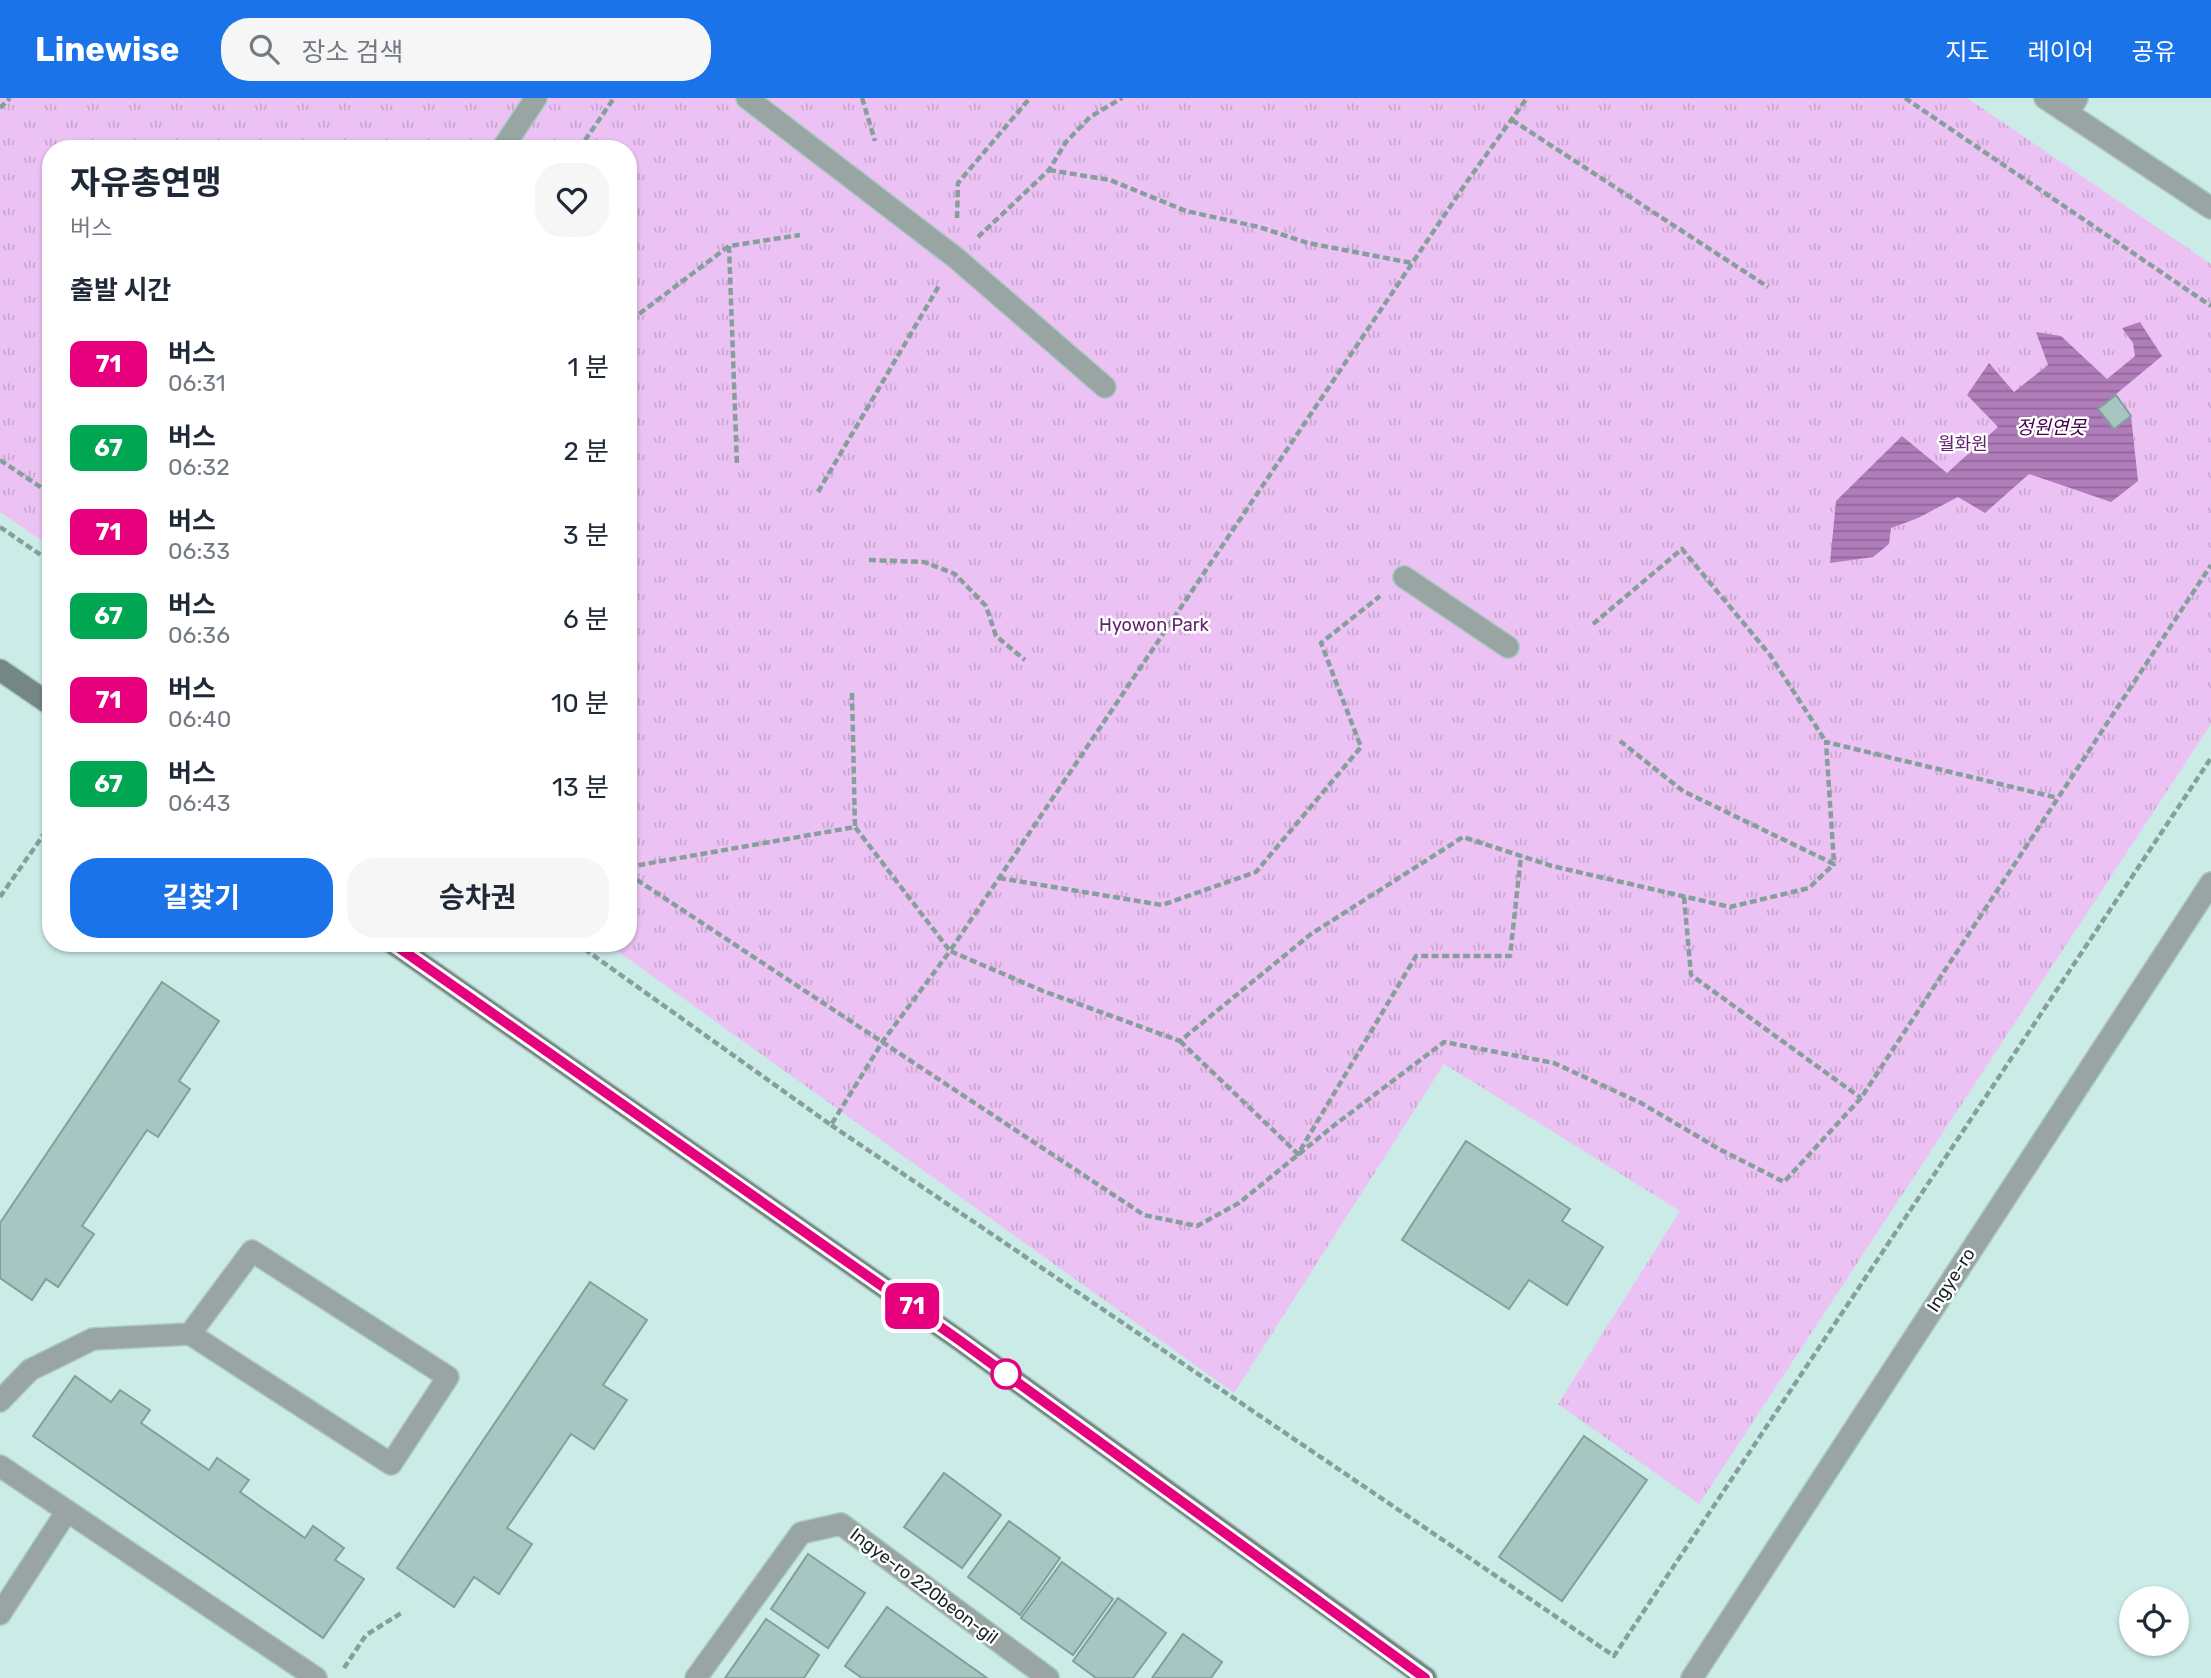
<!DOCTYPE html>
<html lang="ko">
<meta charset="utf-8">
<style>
:root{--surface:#fff;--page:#f6f6f7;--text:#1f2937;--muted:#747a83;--accent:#1a73e8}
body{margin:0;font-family:Rubik,"Noto Sans KR",sans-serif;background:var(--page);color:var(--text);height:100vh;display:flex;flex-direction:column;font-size:26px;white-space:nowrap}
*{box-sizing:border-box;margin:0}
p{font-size:23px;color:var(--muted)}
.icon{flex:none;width:38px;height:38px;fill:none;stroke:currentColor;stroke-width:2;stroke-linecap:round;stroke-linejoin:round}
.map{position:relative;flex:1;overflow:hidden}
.panel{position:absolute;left:42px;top:42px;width:595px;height:812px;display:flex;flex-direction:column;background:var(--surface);border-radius:28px;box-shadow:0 2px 5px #0004}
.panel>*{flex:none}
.badge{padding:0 14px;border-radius:10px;font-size:24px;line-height:46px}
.tools{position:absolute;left:2119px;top:1488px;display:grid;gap:14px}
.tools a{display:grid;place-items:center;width:70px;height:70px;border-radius:50%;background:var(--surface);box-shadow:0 2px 5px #0004;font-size:35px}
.map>.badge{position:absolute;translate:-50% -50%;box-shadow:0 0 0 4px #fff}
h2{padding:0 28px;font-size:26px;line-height:63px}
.round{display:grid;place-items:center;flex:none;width:74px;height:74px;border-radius:28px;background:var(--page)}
.overview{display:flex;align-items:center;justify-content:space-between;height:119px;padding:0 28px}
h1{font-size:33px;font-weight:700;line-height:52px}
.primary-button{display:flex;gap:14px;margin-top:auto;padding:14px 28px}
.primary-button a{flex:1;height:80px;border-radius:28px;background:var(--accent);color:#fff;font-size:28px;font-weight:700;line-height:80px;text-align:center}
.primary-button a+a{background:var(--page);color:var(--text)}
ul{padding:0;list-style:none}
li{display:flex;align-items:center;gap:21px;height:84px;padding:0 28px}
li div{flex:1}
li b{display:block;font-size:26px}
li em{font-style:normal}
li .badge{min-width:77px;font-weight:700;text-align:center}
header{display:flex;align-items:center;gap:42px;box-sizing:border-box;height:98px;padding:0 35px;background:var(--accent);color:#fff}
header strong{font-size:33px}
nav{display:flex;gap:38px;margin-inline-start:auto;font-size:24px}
.search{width:490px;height:63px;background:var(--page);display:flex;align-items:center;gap:18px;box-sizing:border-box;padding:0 24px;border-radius:28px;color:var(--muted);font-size:26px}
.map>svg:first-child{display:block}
.park{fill:url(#park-tufts)}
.water{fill:url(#water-rules)}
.building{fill:#a7c6c1;stroke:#82a09b;stroke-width:2}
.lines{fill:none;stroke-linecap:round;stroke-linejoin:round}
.service-casing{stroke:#abc8c3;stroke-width:24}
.pedestrian-casing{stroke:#abc8c3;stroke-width:24}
.minor-casing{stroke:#abc8c3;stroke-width:24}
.tertiary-casing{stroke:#abc8c3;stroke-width:24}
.secondary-casing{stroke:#abc8c3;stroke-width:24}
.path{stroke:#869f9b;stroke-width:4.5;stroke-dasharray:7 3.5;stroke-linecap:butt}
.service{stroke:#98a5a3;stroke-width:21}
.pedestrian{stroke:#98a5a3;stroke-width:21}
.minor{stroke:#98a5a3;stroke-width:21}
.tertiary{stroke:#98a5a3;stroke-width:21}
.secondary{stroke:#748784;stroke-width:21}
.line-casing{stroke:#fff;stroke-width:16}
.line{stroke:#e6007e;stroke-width:10}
.stop-dot{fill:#fff;stroke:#e6007e;stroke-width:3.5}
.labels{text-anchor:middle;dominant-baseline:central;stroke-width:5;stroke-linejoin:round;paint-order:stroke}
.park-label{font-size:18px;fill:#63246f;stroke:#fff}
.street-label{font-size:18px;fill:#1a2624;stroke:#fff}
.water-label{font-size:19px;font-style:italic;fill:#440050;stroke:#fff}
</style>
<header>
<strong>Linewise</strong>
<div class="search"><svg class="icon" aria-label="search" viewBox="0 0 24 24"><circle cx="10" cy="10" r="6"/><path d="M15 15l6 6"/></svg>장소 검색</div>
<nav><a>지도</a><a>레이어</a><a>공유</a></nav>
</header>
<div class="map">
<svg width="2211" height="1580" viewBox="0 0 2211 1580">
<defs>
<pattern id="park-tufts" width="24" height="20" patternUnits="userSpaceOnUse" patternTransform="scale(1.75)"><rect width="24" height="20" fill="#ecc2f4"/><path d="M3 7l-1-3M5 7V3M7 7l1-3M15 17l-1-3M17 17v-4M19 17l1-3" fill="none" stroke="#caa7d1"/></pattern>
<pattern id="water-rules" width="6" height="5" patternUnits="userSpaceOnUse" patternTransform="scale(1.75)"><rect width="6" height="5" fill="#b07dba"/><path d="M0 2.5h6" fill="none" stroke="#8e6697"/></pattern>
</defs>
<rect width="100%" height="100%" fill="#cbebe6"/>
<!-- park -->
<path class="park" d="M0,0H1967L2211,166V626L1699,1406L1558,1306L1680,1113L1444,966L1234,1295L606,845H628V51H51V449L0,414Z"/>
<!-- water -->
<path class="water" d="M2140,224L2162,258L2098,311L2114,331L2131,318L2138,383L2111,404L2029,376L1985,415L1958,399L1918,420L1891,430L1889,446L1873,459L1830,465L1836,403L1902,338L1947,375L1998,329L1967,297L1989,265L2014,294L2048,267L2036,234L2061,238L2107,281L2135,258L2133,245L2122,230Z"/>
<!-- building -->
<g class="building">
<path d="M2116,297L2131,318L2114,331L2098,311Z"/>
<path d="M162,884L219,923L179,983L190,991L158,1039L147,1032L82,1128L94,1136L58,1189L46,1181L32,1202L0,1180V1125Z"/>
<path d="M1466,1043L1570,1111L1562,1123L1603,1149L1567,1207L1529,1182L1509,1211L1402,1142Z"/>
<path d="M590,1184L647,1222L603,1287L627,1302L594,1351L571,1336L507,1430L532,1446L499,1496L474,1479L454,1509L397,1470Z"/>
<path d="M75,1278L111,1304L120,1292L150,1312L141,1325L209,1372L217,1360L230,1369L249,1382L240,1394L305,1440L313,1428L344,1450L335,1462L364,1481L323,1540L33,1338Z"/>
<path d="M1584,1338L1647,1382L1562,1503L1499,1459Z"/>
<path d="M944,1375L1001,1417L962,1470L904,1429Z"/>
<path d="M1009,1423L1060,1460L1020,1517L968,1479Z"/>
<path d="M808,1456L865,1495L828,1550L771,1511Z"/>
<path d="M1062,1464L1113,1501L1073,1557L1021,1520Z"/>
<path d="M1118,1500L1166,1535L1133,1580H1096L1073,1563Z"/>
<path d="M887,1509L987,1580H862L845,1568Z"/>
<path d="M766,1521L819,1557L804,1580H725Z"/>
<path d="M1183,1536L1222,1564L1211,1580H1152Z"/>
</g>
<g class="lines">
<!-- service casing -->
<g class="service-casing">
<g id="service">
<path d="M0,1303L30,1272L93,1241L190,1236L391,1366L448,1279L252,1153L190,1236"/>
<path d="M0,1368L316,1580"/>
<path d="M0,1516L67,1413"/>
</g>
</g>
<!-- pedestrian casing -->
<g class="pedestrian-casing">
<g id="pedestrian">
<path d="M747,0L956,160L1105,289"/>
<path d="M502,51L536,0"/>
<path d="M1404,479L1508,549"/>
</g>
</g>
<!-- minor casing -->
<g class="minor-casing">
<g id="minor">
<path d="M2068,15L2077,0"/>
<path d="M696,1580L801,1435L841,1426L1048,1580"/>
</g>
</g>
<!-- tertiary casing -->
<g class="tertiary-casing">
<g id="tertiary">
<path d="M2045,0L2211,110"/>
<path d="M1692,1580L2211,785"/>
</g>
</g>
<!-- secondary casing -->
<g class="secondary-casing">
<g id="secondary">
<path d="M0,572L51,607"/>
<path d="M392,845L959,1242L1426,1580"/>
</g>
</g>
<!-- path -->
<g class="path">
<path d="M862,0L875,43"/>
<path d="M1905,0L2211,208"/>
<path d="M0,10L10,0"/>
<path d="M1512,22L1768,189"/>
<path d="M579,51L614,0"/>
<path d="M1049,72L1110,82L1186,113L1259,129L1308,145L1412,165"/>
<path d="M957,120L958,85L1030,0"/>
<path d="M978,139L1049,72L1066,44L1090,19L1122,0"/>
<path d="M729,148L737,368"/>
<path d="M628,218C638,232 636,246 628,260"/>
<path d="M631,222L729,148L800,137"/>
<path d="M0,362L51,396"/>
<path d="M818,394L940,186"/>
<path d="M628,414V416"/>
<path d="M0,429L51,464"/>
<path d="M869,462L924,464L955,476L986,508L996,538L1025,562"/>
<path d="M1593,526L1682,451L1770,557L1826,644"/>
<path d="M852,595L855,729"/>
<path d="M1620,643L1683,693L1834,766L1826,644L2058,700"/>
<path d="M628,769L855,729L950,853L1466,85L1527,0"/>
<path d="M628,776L1144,1117L1197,1128L1239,1105L1332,1029L1444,944L1554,965L1641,1005L1719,1051L1784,1084L1861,1000L2211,467"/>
<path d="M999,780L1162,807L1256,774L1361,649L1321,545L1380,498"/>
<path d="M0,799L51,726"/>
<path d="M1684,799L1691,877L1861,1000"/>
<path d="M576,845L831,1027L883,943L950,853L1043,893L1180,943L1311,836L1463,739L1552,768L1730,809L1809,790L1834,766"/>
<path d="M1180,943L1298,1056L1416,858H1510L1521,758"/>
<path d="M831,1027L1614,1558L2211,660"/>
<path d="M344,1570L366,1537L403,1514"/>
</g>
<!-- service -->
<use href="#service" class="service"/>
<!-- pedestrian -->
<use href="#pedestrian" class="pedestrian"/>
<!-- minor -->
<use href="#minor" class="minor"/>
<!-- tertiary -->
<use href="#tertiary" class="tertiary"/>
<!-- secondary -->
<use href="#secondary" class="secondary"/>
</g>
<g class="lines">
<!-- line casing -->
<g class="line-casing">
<path id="line" d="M392,845L959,1242L1425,1580"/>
</g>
<!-- line -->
<use href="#line" class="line"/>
</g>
<!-- markers -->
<circle class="stop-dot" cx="1006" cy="1276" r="14"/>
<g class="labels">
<!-- park labels -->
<g class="park-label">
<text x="1963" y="346">월화원</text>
<text x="1154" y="527">Hyowon Park</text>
</g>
<!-- street labels -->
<g class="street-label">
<text transform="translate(1951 1182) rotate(-57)">Ingye-ro</text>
<text transform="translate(924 1488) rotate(37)">Ingye-ro 220beon-gil</text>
</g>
<!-- water labels -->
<g class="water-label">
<text x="2051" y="329">정원연못</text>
</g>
</g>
</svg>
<div class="tools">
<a><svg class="icon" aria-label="locate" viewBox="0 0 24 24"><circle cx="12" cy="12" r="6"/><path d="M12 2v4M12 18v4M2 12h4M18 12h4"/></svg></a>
</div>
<b class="badge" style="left:912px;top:1208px;background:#e6007e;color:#fff">71</b>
<section class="panel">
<div class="overview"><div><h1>자유총연맹</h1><p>버스</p></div><a class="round"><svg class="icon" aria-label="heart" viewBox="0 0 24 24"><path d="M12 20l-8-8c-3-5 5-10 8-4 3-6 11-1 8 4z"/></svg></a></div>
<h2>출발 시간</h2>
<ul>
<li><span class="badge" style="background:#e6007e;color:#fff">71</span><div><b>버스</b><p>06:31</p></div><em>1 분</em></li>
<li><span class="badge" style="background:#00a651;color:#fff">67</span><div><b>버스</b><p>06:32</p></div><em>2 분</em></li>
<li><span class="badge" style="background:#e6007e;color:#fff">71</span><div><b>버스</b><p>06:33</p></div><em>3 분</em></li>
<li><span class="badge" style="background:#00a651;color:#fff">67</span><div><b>버스</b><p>06:36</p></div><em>6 분</em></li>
<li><span class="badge" style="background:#e6007e;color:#fff">71</span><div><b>버스</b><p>06:40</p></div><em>10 분</em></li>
<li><span class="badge" style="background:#00a651;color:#fff">67</span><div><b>버스</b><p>06:43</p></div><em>13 분</em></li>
</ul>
<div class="primary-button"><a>길찾기</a><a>승차권</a></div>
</section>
</div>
